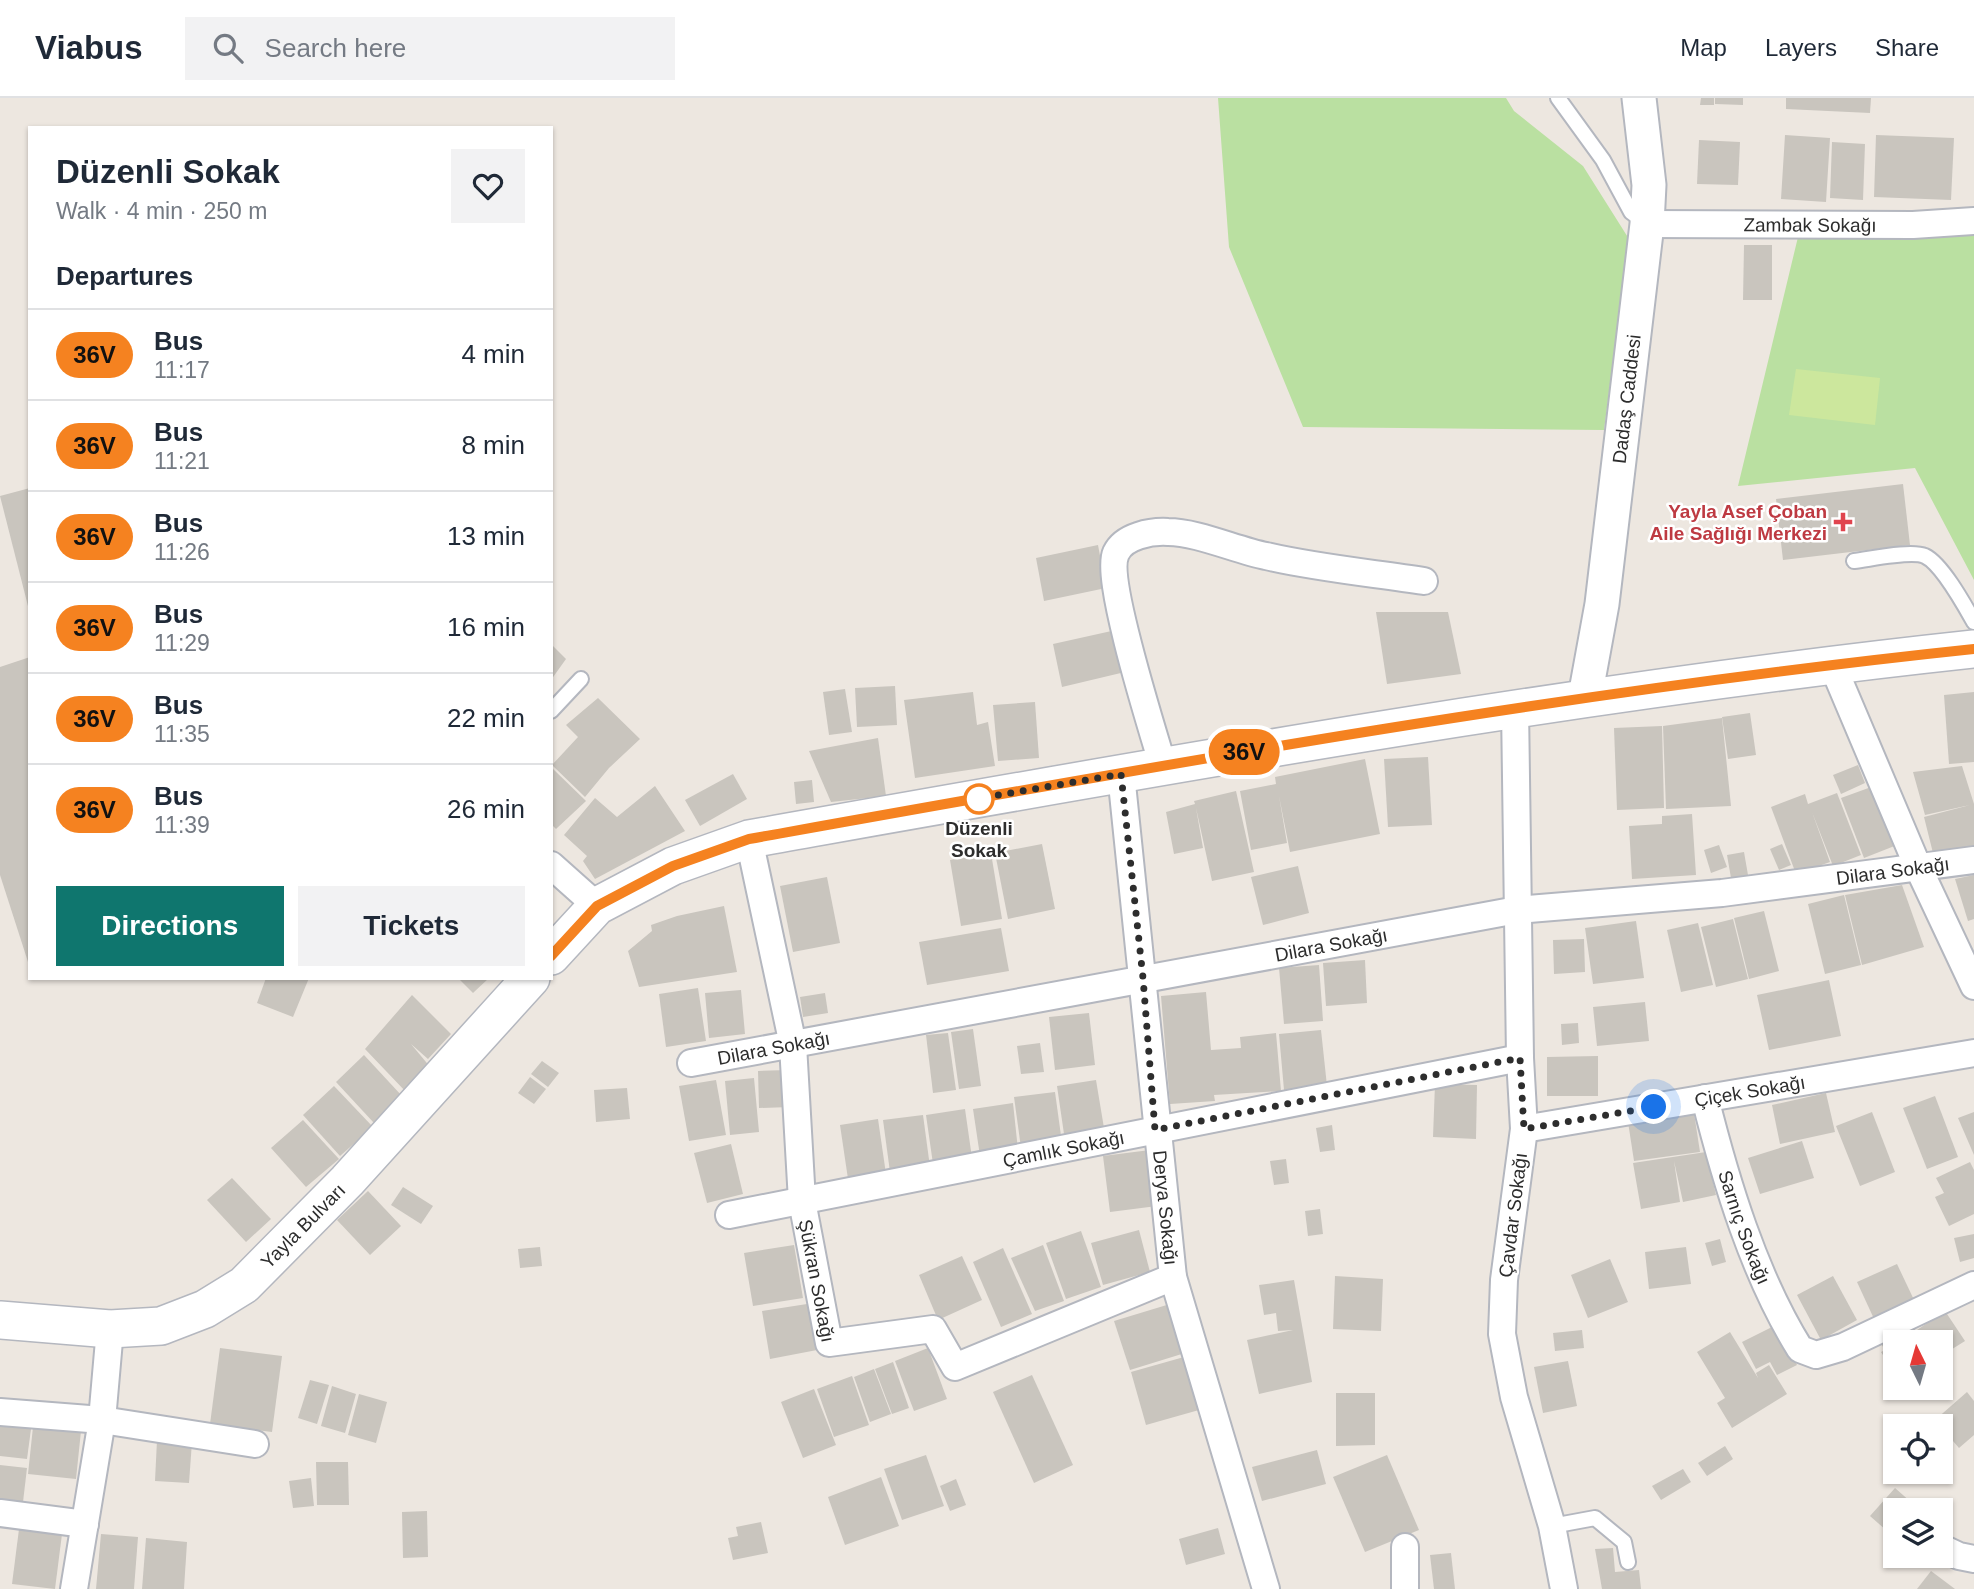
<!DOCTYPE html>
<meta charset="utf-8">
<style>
:root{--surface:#fff;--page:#f2f2f3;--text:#1f2937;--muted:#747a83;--line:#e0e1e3;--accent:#0f766e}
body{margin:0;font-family:Arial,sans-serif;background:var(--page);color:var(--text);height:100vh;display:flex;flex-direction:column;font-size:26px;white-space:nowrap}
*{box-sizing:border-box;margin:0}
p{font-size:23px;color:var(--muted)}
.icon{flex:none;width:38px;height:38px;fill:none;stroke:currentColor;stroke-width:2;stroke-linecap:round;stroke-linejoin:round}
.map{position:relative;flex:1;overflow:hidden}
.panel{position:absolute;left:28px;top:28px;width:525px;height:854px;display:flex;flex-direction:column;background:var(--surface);border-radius:0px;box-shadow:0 2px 5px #0004}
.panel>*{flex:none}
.badge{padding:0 14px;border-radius:23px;font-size:24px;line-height:46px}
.needle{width:46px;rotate:355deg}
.buttons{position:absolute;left:1883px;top:1232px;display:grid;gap:14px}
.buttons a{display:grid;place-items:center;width:70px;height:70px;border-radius:0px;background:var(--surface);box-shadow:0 2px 5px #0004;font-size:35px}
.you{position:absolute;width:35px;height:35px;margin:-18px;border:5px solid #fff;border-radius:50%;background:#1a73e8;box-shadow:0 0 0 10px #1a73e833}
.map>.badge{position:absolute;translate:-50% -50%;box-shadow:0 0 0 4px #fff}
h2{padding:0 28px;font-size:26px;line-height:63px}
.round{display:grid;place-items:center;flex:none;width:74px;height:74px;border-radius:0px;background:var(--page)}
.headline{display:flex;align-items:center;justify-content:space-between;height:119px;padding:0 28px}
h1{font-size:33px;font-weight:600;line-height:52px}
.button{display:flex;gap:14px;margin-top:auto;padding:14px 28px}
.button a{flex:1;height:80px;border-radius:0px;background:var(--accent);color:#fff;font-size:28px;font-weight:600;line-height:80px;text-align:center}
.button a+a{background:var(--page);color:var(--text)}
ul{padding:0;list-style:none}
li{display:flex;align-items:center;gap:21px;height:91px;padding:0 28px;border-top:2px solid var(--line)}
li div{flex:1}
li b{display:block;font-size:26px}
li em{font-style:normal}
li .badge{min-width:77px;font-weight:700;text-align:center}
header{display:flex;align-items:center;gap:42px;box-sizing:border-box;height:98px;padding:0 35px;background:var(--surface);border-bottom:2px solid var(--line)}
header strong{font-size:33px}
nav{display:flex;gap:38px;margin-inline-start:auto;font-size:24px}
.search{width:490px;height:63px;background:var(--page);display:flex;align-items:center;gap:18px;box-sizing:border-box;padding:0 24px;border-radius:0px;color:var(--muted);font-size:26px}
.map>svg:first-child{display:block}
.green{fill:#bae0a1}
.pitch{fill:#cce79d}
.building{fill:#c9c5be}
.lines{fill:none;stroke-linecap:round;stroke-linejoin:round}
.service-casing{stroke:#b4b7bf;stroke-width:18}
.minor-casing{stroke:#b4b7bf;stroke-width:30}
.tertiary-casing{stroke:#b4b7bf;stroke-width:37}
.secondary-casing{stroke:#b4b7bf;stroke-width:40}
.service{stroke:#fff;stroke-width:14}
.minor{stroke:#fff;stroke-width:26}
.tertiary{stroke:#fff;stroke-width:33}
.secondary{stroke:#fff;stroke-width:37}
.line-casing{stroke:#fff;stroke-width:16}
.line{stroke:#f58220;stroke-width:10}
.walk{stroke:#2d2d2d;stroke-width:7;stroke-dasharray:0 12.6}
.health-dot{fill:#e0444e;stroke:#fff;stroke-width:2.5}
.stop-dot{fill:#fff;stroke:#f58220;stroke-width:3.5}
.labels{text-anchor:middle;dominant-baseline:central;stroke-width:5;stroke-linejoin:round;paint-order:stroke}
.street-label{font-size:19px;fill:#2d2d2d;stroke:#fff}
.health-label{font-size:19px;font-weight:bold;fill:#be3a42;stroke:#fff;text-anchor:end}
.stop-label{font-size:19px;font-weight:bold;fill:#2d2d2d;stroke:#fff}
</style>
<header>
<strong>Viabus</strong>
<div class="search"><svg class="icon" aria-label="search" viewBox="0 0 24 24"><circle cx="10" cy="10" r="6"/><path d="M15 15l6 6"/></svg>Search here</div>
<nav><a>Map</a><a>Layers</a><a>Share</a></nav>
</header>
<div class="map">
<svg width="1974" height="1491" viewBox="0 0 1974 1491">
<rect width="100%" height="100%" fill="#ede7e0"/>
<!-- green -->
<g class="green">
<path d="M1218,0H1506L1514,13L1583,68L1629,141L1604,332L1303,329L1229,149Z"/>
<path d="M1974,130V482L1915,370L1738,388L1798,139Z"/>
</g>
<!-- pitch -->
<path class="pitch" d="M1796,271L1880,280L1875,327L1789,317Z"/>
<!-- building -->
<g class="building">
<path d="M1701,0H1714V7H1700Z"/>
<path d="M1715,0H1743V7L1715,6Z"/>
<path d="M1786,0H1871L1870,15L1786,11Z"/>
<path d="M1785,37L1830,40L1826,104L1781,101Z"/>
<path d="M1876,37L1954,40L1951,102L1874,99Z"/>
<path d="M1699,42L1740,44L1738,87L1697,86Z"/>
<path d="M1832,44L1865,46L1863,102L1830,100Z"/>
<path d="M1744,147H1772V202H1743Z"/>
<path d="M1903,386L1910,447L1783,462L1776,401Z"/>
<path d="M30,390V511L29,512L0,398Z"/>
<path d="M1098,447L1106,490L1044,503L1036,460Z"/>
<path d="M1376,514H1448L1461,576L1387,586Z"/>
<path d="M1116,532L1125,574L1062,589L1053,546Z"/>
<path d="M551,546L566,561L551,582Z"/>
<path d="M30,559V867H29L0,777V569Z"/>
<path d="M895,588L897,627L857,629L855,590Z"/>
<path d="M845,591L852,634L829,637L823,594Z"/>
<path d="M973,594L977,627L988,624L995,668L915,680L904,602Z"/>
<path d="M1974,594V664L1949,666L1944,597Z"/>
<path d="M598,600L640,641L609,670L585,699L552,667L578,639L566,627Z"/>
<path d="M1035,604L1039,660L998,663L993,607Z"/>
<path d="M1750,615L1756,657L1728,661L1722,619Z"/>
<path d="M1722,620L1731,708L1666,711L1663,628Z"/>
<path d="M1662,628L1664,710L1617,712L1614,630Z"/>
<path d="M878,640L886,698L831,704L809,653Z"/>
<path d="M1428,659L1432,727L1388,729L1384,661Z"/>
<path d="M1365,661L1380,736L1290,754L1279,698L1287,745L1251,752L1240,693L1276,686L1275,679Z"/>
<path d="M1858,667L1865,685L1841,696L1833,677Z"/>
<path d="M1962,668L1974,706V749L1934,759L1924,719L1970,707L1925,717L1913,674Z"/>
<path d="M551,669L586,703L556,731L551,726Z"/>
<path d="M733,676L747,701L700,728L685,702Z"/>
<path d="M812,682L814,704L796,706L794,684Z"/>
<path d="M655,688L685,733L595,781L583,763L587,758L564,737L595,700L617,719Z"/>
<path d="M1874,688L1897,747L1864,760L1841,700Z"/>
<path d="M1236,693L1254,774L1212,783L1196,710L1203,750L1174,756L1166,714L1195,706L1194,703Z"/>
<path d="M1837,695L1861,757L1833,768L1812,714L1830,764L1796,776L1771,709L1805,696L1808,706Z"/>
<path d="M1692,716L1696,777L1632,781L1629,728L1662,726V718Z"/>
<path d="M1042,746L1055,811L1008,821L995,755Z"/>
<path d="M1782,746L1791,767L1779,772L1770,751Z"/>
<path d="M1719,747L1727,769L1711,775L1704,752Z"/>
<path d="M1744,754L1748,777L1731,780L1727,757Z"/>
<path d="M991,755L1002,821L961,828L950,762Z"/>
<path d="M1298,768L1309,815L1263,827L1251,779Z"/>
<path d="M1974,777V821L1968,823L1955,781Z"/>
<path d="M827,779L840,845L793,854L780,788Z"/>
<path d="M1902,787L1924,849L1862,867L1845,797Z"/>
<path d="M1844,797L1861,867L1825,876L1808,806Z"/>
<path d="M724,808L737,874L639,889L628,853L652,833L651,827L677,818Z"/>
<path d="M1764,813L1779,873L1749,881L1734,820Z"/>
<path d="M1733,821L1748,881L1716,889L1701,829Z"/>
<path d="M1636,823L1644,880L1593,886L1585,830Z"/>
<path d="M1698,825L1713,887L1681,894L1667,832Z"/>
<path d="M1001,830L1009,873L927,887L919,844Z"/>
<path d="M1584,841L1585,874L1554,876L1553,842Z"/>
<path d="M1365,862L1367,905L1326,908L1323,865Z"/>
<path d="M1319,867L1323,923L1284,926L1279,870Z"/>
<path d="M266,880H309L293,919L257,905Z"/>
<path d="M458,880H489L473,895Z"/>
<path d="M1829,882L1841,938L1769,952L1757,897Z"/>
<path d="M698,890L706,943L666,949L659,896Z"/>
<path d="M741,892L745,936L709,940L705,895Z"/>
<path d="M1206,894L1211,952L1241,950L1240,939L1276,935L1281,993L1214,997L1215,1003L1170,1006L1161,898Z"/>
<path d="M825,895L828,915L803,919L800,899Z"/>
<path d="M412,897L451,936L428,961L411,946L431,970L407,995L365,951Z"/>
<path d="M1645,904L1649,943L1597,948L1593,909Z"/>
<path d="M1089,915L1095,967L1055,972L1049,919Z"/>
<path d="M1578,925L1579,945L1562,947L1561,926Z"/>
<path d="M973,931L981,988L959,991L951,934Z"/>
<path d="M1321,932L1327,988L1284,992L1279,936Z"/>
<path d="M948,935L956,992L933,995L926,937Z"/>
<path d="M1040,945L1044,974L1021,976L1017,948Z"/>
<path d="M364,957L402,998L374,1025L336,984Z"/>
<path d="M1598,958V998H1547V959Z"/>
<path d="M542,963L559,975L548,989L531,976Z"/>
<path d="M788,972L790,1009L759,1010L758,973Z"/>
<path d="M530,979L546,991L534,1006L518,995Z"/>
<path d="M754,980L759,1034L730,1037L725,983Z"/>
<path d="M716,982L726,1037L689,1043L679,988Z"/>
<path d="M1096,982L1104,1030L1064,1036L1057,988Z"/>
<path d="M1435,986L1477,987L1476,1041L1433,1039Z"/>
<path d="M334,988L373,1029L340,1058L303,1017Z"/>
<path d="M627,990L630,1021L596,1024L594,992Z"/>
<path d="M1055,994L1062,1045L1021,1050L1014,999Z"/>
<path d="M1826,995L1835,1034L1780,1046L1772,1007Z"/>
<path d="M1935,998L1958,1059L1927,1071L1903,1010Z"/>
<path d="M1013,1005L1018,1052L980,1058L973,1011Z"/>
<path d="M965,1011L972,1060L933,1066L926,1017Z"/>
<path d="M1872,1014L1895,1074L1860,1088L1836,1028Z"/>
<path d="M1974,1014V1057L1958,1020Z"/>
<path d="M1694,1015L1700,1054L1634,1063L1628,1024Z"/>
<path d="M923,1017L930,1069L890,1074L883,1022Z"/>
<path d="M878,1021L886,1076L848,1081L840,1027Z"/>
<path d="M303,1022L339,1061L306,1089L271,1050Z"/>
<path d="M1332,1027L1335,1052L1320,1054L1316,1030Z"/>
<path d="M1802,1043L1814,1080L1760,1096L1748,1060Z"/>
<path d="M731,1046L743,1096L707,1105L694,1055Z"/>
<path d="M1150,1052L1157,1108L1110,1114L1103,1058Z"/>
<path d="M1706,1054L1716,1097L1683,1104L1674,1063L1680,1104L1641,1111L1633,1065Z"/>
<path d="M1286,1061L1289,1085L1274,1087L1270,1063Z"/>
<path d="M1970,1064L1974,1072V1116L1949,1128L1935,1099L1944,1095L1936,1080Z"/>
<path d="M232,1080L271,1121L246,1144L207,1102Z"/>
<path d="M403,1089L433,1108L421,1126L391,1107Z"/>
<path d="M368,1093L401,1128L370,1157L337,1122Z"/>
<path d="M1320,1111L1323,1136L1308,1138L1305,1113Z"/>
<path d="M1139,1132L1150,1174L1103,1187L1091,1145Z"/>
<path d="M1081,1133L1101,1189L1066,1201L1046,1145Z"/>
<path d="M1974,1136V1160L1960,1164L1954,1140Z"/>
<path d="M1720,1141L1726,1164L1712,1168L1705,1145Z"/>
<path d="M794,1147L803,1200L753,1208L744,1155Z"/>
<path d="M1043,1147L1064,1203L1035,1213L1011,1160Z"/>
<path d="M540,1149L542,1168L520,1170L518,1151Z"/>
<path d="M1686,1149L1691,1186L1649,1191L1645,1154Z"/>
<path d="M1003,1150L1032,1216L1001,1229L973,1164Z"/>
<path d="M962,1158L982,1202L938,1222L919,1177Z"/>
<path d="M1610,1161L1628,1204L1588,1220L1571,1177Z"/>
<path d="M1897,1166L1915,1204L1875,1223L1857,1184Z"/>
<path d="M1335,1178L1383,1181L1381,1233L1333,1231Z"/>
<path d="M1833,1178L1857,1222L1821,1242L1797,1197Z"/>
<path d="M1294,1182L1312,1284L1259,1296L1247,1242L1293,1232L1278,1233L1276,1215L1264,1217L1259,1187Z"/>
<path d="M807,1206L817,1252L770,1261L762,1213Z"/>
<path d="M1170,1206L1185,1255L1130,1272L1114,1223Z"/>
<path d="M1945,1213L1965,1243L1941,1258V1244H1925L1917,1232Z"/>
<path d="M1911,1225L1923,1244H1895V1276L1881,1254L1885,1252L1880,1244Z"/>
<path d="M1776,1227L1797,1267L1777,1277L1770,1264L1756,1271L1742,1244Z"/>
<path d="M1582,1232L1584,1250L1555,1253L1553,1235Z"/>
<path d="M1730,1234L1758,1280L1756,1275L1769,1267L1787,1296L1732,1330L1717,1305L1725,1300L1697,1254Z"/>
<path d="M220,1250L282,1258L272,1334L210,1326Z"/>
<path d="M928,1250L947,1301L914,1313L895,1263Z"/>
<path d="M1191,1257L1206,1310L1146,1327L1131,1274Z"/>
<path d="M1568,1263L1577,1308L1543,1315L1534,1269Z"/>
<path d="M893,1264L909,1310L892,1316L875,1271Z"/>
<path d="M874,1271L891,1316L870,1324L854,1279Z"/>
<path d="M1032,1277L1073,1367L1034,1385L993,1294Z"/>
<path d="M852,1278L869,1327L834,1339L817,1291Z"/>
<path d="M310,1282L329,1287L317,1326L298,1320Z"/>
<path d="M332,1288L356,1296L345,1335L321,1328Z"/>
<path d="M814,1291L836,1347L803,1360L781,1304Z"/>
<path d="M1967,1294L1974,1303V1337L1959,1350L1935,1322Z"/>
<path d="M1336,1295H1375V1347L1336,1348Z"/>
<path d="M359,1296L387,1304L376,1345L348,1337Z"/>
<path d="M0,1327L31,1331L27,1361L0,1358Z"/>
<path d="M33,1329L81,1333L76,1381L28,1376Z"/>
<path d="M157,1342L192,1344L189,1385L155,1383Z"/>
<path d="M1725,1348L1733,1361L1707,1378L1698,1365Z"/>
<path d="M1317,1352L1326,1386L1262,1403L1252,1369Z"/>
<path d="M926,1357L944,1408L902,1422L884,1371Z"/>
<path d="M1387,1357L1419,1432L1365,1454L1333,1379Z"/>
<path d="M316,1364H348L349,1407H317Z"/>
<path d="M0,1367L27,1370L23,1404L0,1401Z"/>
<path d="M1683,1371L1691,1384L1661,1402L1652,1388Z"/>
<path d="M881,1379L899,1428L845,1447L828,1399Z"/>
<path d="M311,1380L314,1408L293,1410L289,1383Z"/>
<path d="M956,1381L966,1407L950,1413L940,1388Z"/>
<path d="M1895,1390L1920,1412H1895V1440L1870,1418Z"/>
<path d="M427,1413L428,1459L403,1460L402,1414Z"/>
<path d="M761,1424L768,1455L733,1462L728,1440L738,1438L736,1429Z"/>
<path d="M1218,1430L1225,1456L1186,1467L1179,1441Z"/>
<path d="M19,1431L62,1436L55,1491L12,1486Z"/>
<path d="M101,1436L138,1439L134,1491H96Z"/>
<path d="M146,1440L187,1444L184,1491H142Z"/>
<path d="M1613,1450L1615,1474L1639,1472L1641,1491H1602L1595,1451Z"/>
<path d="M1451,1455L1455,1491H1434L1430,1457Z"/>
<path d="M1931,1473L1955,1491H1917Z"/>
</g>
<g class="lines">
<!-- service casing -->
<g class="service-casing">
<g id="service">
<path d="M1558,0L1603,62L1631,114L1646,125"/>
<path d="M1854,463C1871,461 1911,452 1925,458C1942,466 1965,508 1974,524"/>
<path d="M551,613L581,581"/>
<path d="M1552,1428L1595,1420L1624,1444L1628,1464"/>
</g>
</g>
<!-- minor casing -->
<g class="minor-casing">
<g id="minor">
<path id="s1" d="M1647,126L1913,127L1974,123"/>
<path d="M1832,566L1918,769L1974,888"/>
<path d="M1515,609L1520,960L1524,1031L1504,1182L1502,1236L1514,1299L1552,1428L1564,1491"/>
<path d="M1163,668C1153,634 1104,480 1116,455C1124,438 1151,433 1168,434C1197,434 1236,452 1266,458C1317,470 1372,475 1424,483"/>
<path id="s2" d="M1121,676L1173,1179L1266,1491"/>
<path id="s3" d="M749,741L793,947L802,1103L829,1245L933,1231L955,1269L1173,1179"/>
<path d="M551,767L597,808"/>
<path id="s4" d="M691,965L1517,812L1722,795L1974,762"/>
<path id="s5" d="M1705,1000C1726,1084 1754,1177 1800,1251L1816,1257L1843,1249L1974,1187"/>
<path id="s6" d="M1524,1031L1974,955"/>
<path id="s7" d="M729,1117L1520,960"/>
<path d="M0,1314L102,1322L255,1346"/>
<path d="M0,1415L85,1426"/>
<path d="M1942,1450L1959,1458L1974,1461"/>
<path d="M74,1491L102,1322L110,1231"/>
<path d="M1405,1491V1449"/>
</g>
</g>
<!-- tertiary casing -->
<g class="tertiary-casing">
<g id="tertiary">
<path id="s8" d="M1585,599L1602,506L1647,126L1649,87L1639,0"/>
</g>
</g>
<!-- secondary casing -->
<g class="secondary-casing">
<g id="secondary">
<path d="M551,858L597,808L673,768L749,741C1156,669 1563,595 1974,551"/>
<path id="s9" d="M0,1222L110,1231L161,1228L205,1211L244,1187L347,1083L531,880"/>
</g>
</g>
<!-- service -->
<use href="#service" class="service"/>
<!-- minor -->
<use href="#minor" class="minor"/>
<!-- tertiary -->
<use href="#tertiary" class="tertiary"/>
<!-- secondary -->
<use href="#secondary" class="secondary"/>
</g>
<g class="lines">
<!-- line casing -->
<g class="line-casing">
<path id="line" d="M551,858L597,808L673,768L749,741C1156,668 1563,594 1974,551"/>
</g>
<!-- line -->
<use href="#line" class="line"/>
<!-- walk -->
<path class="walk" d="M979,701L970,702L1121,676L1143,880L1155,1032L1520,960L1524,1031L1654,1009"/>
</g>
<!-- markers -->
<path class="health-dot" d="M1839.5 413.5h7v7h7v7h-7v7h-7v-7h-7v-7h7z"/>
<circle class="stop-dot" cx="979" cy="701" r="14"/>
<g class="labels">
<!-- street labels -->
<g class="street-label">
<text stroke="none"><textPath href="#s1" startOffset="163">Zambak Sokağı</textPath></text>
<text stroke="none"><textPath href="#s8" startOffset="301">Dadaş Caddesi</textPath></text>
<text stroke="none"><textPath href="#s4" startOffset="1218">Dilara Sokağı</textPath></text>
<text stroke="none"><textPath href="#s4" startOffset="651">Dilara Sokağı</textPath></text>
<text stroke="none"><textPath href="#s4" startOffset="84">Dilara Sokağı</textPath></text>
<text stroke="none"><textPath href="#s6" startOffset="229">Çiçek Sokağı</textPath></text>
<text stroke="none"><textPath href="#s7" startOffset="341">Çamlık Sokağı</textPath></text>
<text stroke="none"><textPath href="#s2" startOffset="436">Derya Sokağı</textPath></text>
<text transform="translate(1513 1117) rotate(-83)">Çavdar Sokağı</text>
<text stroke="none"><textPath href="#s9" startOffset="338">Yayla Bulvarı</textPath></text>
<text stroke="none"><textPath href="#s5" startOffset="135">Sarnıç Sokağı</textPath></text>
<text stroke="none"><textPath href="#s3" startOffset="448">Şükran Sokağı</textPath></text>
</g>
<!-- health labels -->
<g class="health-label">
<text x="1827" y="413">Yayla Asef Çoban<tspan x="1827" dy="22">Aile Sağlığı Merkezi</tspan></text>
</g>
<!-- stop labels -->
<g class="stop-label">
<text x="979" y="730">Düzenli<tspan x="979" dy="22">Sokak</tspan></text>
</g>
</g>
</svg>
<div class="buttons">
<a><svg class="needle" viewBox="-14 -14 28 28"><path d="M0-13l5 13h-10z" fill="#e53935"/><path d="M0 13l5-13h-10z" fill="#747a83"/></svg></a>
<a><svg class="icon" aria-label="locate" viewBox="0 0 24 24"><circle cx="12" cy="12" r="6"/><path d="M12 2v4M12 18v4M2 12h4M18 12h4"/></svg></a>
<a><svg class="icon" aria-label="layers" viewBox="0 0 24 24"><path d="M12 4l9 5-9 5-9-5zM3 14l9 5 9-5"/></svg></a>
</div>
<div class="you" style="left:1654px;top:1009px"></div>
<b class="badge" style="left:1244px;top:654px;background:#f58220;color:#111">36V</b>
<section class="panel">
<div class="headline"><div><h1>Düzenli Sokak</h1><p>Walk · 4 min · 250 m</p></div><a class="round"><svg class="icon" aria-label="heart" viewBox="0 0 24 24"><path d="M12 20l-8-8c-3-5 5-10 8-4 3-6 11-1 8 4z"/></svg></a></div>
<h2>Departures</h2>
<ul>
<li><span class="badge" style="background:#f58220;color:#111">36V</span><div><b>Bus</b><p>11:17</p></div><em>4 min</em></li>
<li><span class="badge" style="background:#f58220;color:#111">36V</span><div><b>Bus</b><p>11:21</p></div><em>8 min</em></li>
<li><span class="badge" style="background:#f58220;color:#111">36V</span><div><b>Bus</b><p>11:26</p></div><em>13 min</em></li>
<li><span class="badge" style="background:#f58220;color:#111">36V</span><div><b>Bus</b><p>11:29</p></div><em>16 min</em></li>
<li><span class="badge" style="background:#f58220;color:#111">36V</span><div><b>Bus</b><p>11:35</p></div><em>22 min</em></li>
<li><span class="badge" style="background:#f58220;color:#111">36V</span><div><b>Bus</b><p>11:39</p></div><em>26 min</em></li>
</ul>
<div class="button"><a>Directions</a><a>Tickets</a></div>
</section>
</div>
